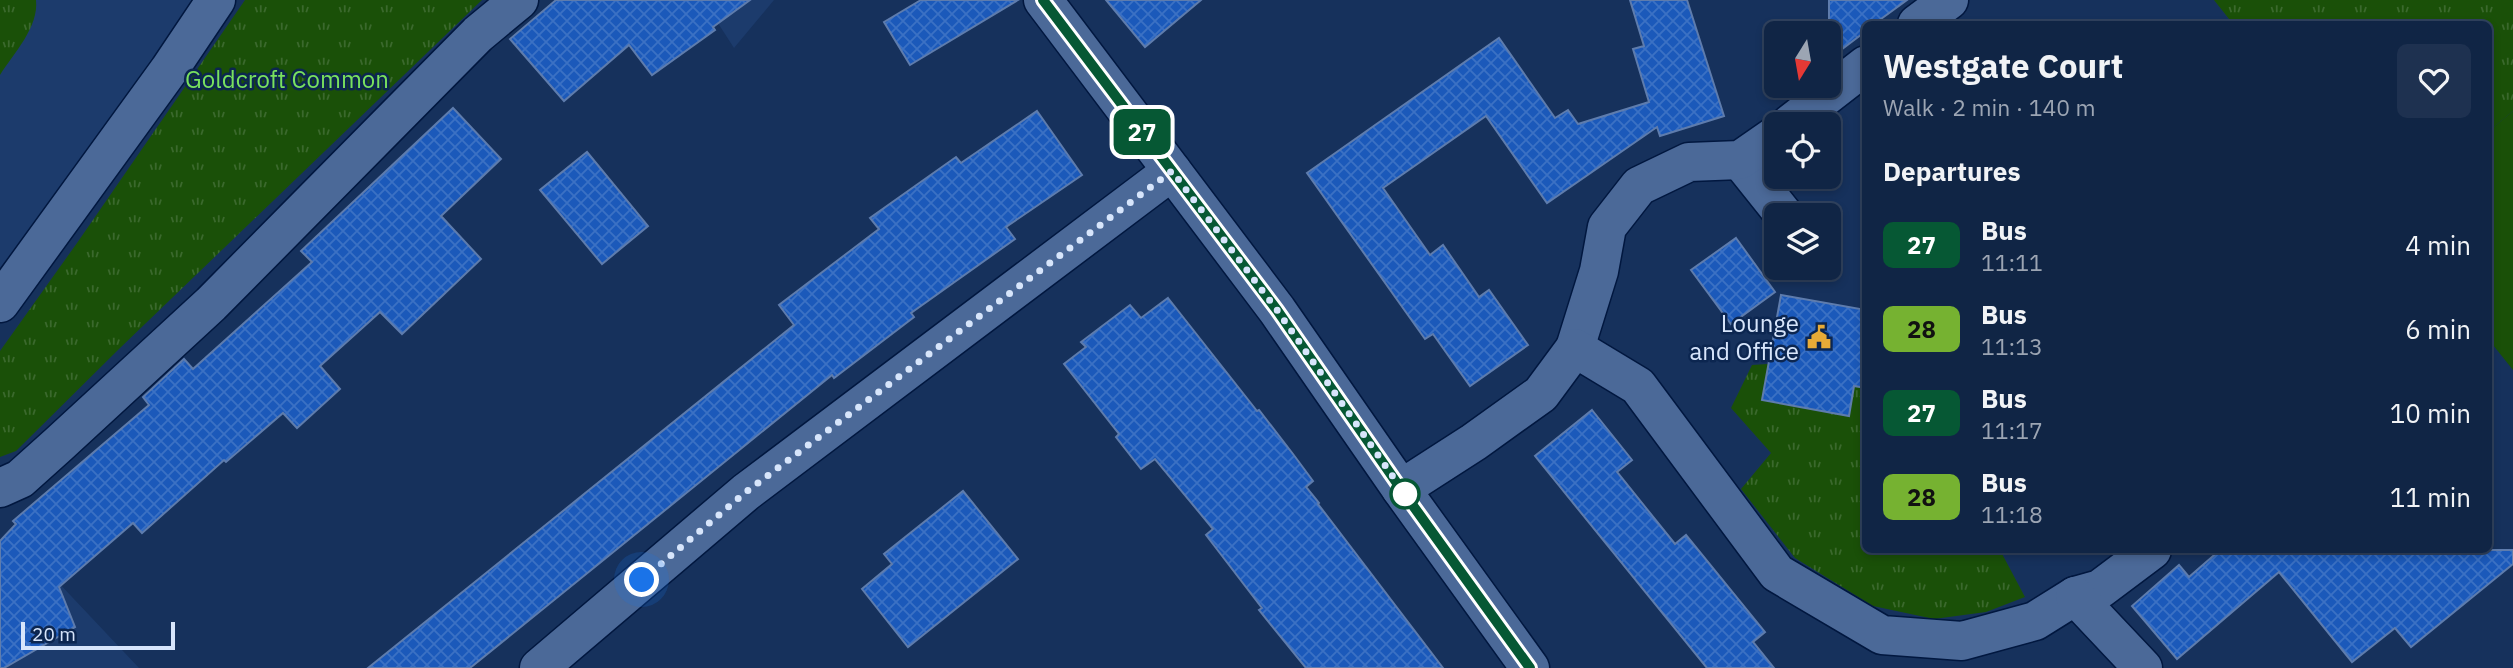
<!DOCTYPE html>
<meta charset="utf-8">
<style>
:root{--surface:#102545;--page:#1e3150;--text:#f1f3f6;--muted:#9ca5b3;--line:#30425e}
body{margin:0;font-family:"IBM Plex Sans",sans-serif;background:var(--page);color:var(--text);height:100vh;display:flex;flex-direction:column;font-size:26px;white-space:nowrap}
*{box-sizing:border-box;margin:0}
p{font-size:23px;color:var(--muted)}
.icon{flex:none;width:38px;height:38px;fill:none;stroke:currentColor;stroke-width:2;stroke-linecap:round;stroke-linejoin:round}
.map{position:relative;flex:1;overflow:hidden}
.side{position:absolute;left:1862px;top:21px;width:630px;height:532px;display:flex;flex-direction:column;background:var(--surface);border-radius:10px;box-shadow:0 4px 10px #0003,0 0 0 2px var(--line)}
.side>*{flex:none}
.badge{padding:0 14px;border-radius:10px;font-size:24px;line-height:46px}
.needle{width:46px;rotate:191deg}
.tools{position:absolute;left:1764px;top:21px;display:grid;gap:14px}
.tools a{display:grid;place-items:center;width:77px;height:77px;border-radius:10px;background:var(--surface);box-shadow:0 4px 10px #0003,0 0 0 2px var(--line);font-size:35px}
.scale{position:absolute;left:21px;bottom:18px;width:154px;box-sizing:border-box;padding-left:7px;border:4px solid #d7e5fb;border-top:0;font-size:19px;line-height:24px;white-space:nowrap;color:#d7e5fb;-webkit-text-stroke:5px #0c2650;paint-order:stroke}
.you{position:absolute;width:35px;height:35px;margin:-18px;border:5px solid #fff;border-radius:50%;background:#1a73e8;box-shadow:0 0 0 10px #1a73e833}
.map>.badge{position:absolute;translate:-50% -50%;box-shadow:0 0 0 4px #fff}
h2{padding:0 21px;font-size:26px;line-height:63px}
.round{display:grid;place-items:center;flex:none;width:74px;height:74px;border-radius:10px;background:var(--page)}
.head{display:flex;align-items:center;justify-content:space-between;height:119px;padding:0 21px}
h1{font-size:33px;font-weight:800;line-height:52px}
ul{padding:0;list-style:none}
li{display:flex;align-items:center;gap:21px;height:84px;padding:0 21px}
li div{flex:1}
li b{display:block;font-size:26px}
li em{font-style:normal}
li .badge{min-width:77px;font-weight:700;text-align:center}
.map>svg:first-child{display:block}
.built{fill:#1c3b6c}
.grass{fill:url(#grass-tufts)}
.pitch{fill:#1a5008}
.building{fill:url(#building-cross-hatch);stroke:#5e7cad;stroke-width:2}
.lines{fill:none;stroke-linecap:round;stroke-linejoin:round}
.minor-casing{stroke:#01173f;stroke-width:41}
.minor{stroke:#4b6998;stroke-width:38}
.line-casing{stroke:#fff;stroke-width:16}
.line{stroke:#065834;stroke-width:10}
.walk{stroke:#d7e5fb;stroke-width:7;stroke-dasharray:0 12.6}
.stop-dot{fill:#fff;stroke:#065834;stroke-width:3.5}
.labels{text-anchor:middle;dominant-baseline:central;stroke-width:5;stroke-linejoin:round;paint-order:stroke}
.park-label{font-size:24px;fill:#79e15e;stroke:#0c2650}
.poi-label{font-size:24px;fill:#d7e5fb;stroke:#0c2650;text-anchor:end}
</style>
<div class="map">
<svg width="2513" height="668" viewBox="0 0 2513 668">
<defs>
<pattern id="grass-tufts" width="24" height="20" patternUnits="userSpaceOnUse" patternTransform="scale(1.75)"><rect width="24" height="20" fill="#1a5008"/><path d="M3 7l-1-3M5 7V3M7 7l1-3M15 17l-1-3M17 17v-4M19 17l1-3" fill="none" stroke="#3b692d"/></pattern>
<pattern id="building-cross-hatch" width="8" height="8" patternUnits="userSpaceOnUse" patternTransform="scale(1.75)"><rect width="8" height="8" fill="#1b59ba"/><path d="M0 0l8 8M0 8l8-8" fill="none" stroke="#3b71c4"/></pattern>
</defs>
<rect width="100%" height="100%" fill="#16315c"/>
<!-- built -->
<g class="built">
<path d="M0,0H202L0,298Z"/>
<path d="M703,0H774L734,48Z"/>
<path d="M11,530L56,580L139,668H0V541Z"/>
</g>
<!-- grass -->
<g class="grass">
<path d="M0,0H36C39,27 14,53 0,75Z"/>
<path d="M245,0H482L120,348L16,451L0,457V351L77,243Z"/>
<path d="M2214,0H2513V111L2489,131L2488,24H2233Z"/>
<path d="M1768,364L1762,400L1848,416L1854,386L1865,388L1866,550H2000L2025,597L1986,612L1934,619L1873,606L1795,558L1741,489L1771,453L1731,408L1752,365Z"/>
</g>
<!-- pitch -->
<path class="pitch" d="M2513,111V370L2489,340V131Z"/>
<!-- building -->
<g class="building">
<path d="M556,0H750L713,27L715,30L652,75L629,45L564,101L510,39Z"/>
<path d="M921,0H1018L910,65L884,22Z"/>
<path d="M1106,0H1201L1145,47Z"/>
<path d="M1630,0H1687L1724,116L1660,136L1657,127L1547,203L1486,116L1383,188L1430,255L1443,245L1479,297L1489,290L1528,345L1470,386L1433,334L1425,339L1307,173L1499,38L1555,118L1568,110L1578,124L1649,102L1633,49L1644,46Z"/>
<path d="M1829,0H1907L1874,24H1866V31L1829,59Z"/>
<path d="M453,108L501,159L441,216L481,259L402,334L380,312L320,366L340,389L297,428L283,413L226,462L224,460L142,533L133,523L59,587L75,627L4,668H0V541L16,524L13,521L149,405L143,397L184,359L193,369L312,262L301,251Z"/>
<path d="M1037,111L1082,175L1006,227L1015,239L911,313L914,317L834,378L832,375L470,668H368L794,325L779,305L879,229L870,218L956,157L961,163Z"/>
<path d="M587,152L648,226L602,264L540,190Z"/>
<path d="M1736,238L1775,292L1731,324L1691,270Z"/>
<path d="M1781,295L1866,310V388L1854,386L1849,416L1762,400Z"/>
<path d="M1168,298L1257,411L1259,410L1293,454L1313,481L1306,487L1319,503L1318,504L1443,668H1306L1259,610L1262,608L1206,535L1213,529L1155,459L1141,469L1116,437L1119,434L1064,364L1086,347L1081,342L1130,305L1141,318Z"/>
<path d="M1592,410L1632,460L1617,472L1675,544L1686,535L1765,632L1753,642L1774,668H1707L1535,456Z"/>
<path d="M963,491L1018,559L908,647L862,589L892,564L884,554Z"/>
<path d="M2220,550H2513V564L2411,647L2395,628L2352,662L2279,572L2177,659L2132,606L2179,565L2189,577Z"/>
</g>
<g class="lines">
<!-- minor casing -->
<g class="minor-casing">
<g id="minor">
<path d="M1043,0L1277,310L1401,489L1530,668"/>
<path d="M1917,24L1949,0"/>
<path d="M1790,124L1866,65"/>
<path d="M1740,160L1784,215"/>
<path d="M0,303L169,70L216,0"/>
<path d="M1575,348L1599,271L1607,227L1639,186L1689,162L1740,160L1776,135"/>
<path d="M0,488L20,479L59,444L211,304L478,34L519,0"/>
<path d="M1401,489L1474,442L1541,394L1575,348L1638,386L1777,573L1882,635L1962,641L2035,621L2075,596L2100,589L2152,550"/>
<path d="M2075,596L2143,668"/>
<path d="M539,668L746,492L1172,171"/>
</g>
</g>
<!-- minor -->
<use href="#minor" class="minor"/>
</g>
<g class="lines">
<!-- line casing -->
<g class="line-casing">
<path id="line" d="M1043,0L1277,310L1401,489L1530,668"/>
</g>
<!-- line -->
<use href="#line" class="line"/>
<!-- walk -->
<path class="walk" d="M642,580L746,492L1172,171L1277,310L1405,494"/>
</g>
<!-- icons -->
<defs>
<g id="civic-bare" transform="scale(1.89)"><path d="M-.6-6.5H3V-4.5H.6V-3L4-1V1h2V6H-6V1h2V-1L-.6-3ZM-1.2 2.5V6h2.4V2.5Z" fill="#e8ab37" stroke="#0c2650" stroke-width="2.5" paint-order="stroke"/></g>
</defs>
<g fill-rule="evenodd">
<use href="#civic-bare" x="1819" y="337"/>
</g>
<!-- markers -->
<circle class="stop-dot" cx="1405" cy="494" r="14"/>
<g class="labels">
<!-- park labels -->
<g class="park-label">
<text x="287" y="79">Goldcroft Common</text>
</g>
<!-- poi labels -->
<g class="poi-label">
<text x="1799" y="323">Lounge<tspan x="1799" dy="28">and Office</tspan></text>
</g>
</g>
</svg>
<div class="tools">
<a><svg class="needle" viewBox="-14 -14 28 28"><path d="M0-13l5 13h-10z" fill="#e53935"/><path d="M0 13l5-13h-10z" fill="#9ca5b3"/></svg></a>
<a><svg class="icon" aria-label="locate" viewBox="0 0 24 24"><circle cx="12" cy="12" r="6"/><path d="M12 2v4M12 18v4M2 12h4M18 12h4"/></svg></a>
<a><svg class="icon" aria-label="layers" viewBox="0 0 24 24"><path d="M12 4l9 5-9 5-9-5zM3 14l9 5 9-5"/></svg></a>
</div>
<div class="scale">20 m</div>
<div class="you" style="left:642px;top:580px"></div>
<b class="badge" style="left:1142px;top:132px;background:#065834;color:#fff">27</b>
<section class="side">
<div class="head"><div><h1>Westgate Court</h1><p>Walk · 2 min · 140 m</p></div><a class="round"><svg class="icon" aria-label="heart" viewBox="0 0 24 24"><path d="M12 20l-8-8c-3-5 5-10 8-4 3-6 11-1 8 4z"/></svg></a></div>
<h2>Departures</h2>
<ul>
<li><span class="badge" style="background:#065834;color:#fff">27</span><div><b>Bus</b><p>11:11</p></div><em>4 min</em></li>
<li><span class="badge" style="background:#76b231;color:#111">28</span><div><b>Bus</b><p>11:13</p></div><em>6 min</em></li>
<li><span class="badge" style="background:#065834;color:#fff">27</span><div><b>Bus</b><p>11:17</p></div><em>10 min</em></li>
<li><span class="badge" style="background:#76b231;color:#111">28</span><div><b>Bus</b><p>11:18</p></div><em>11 min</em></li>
</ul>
</section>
</div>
